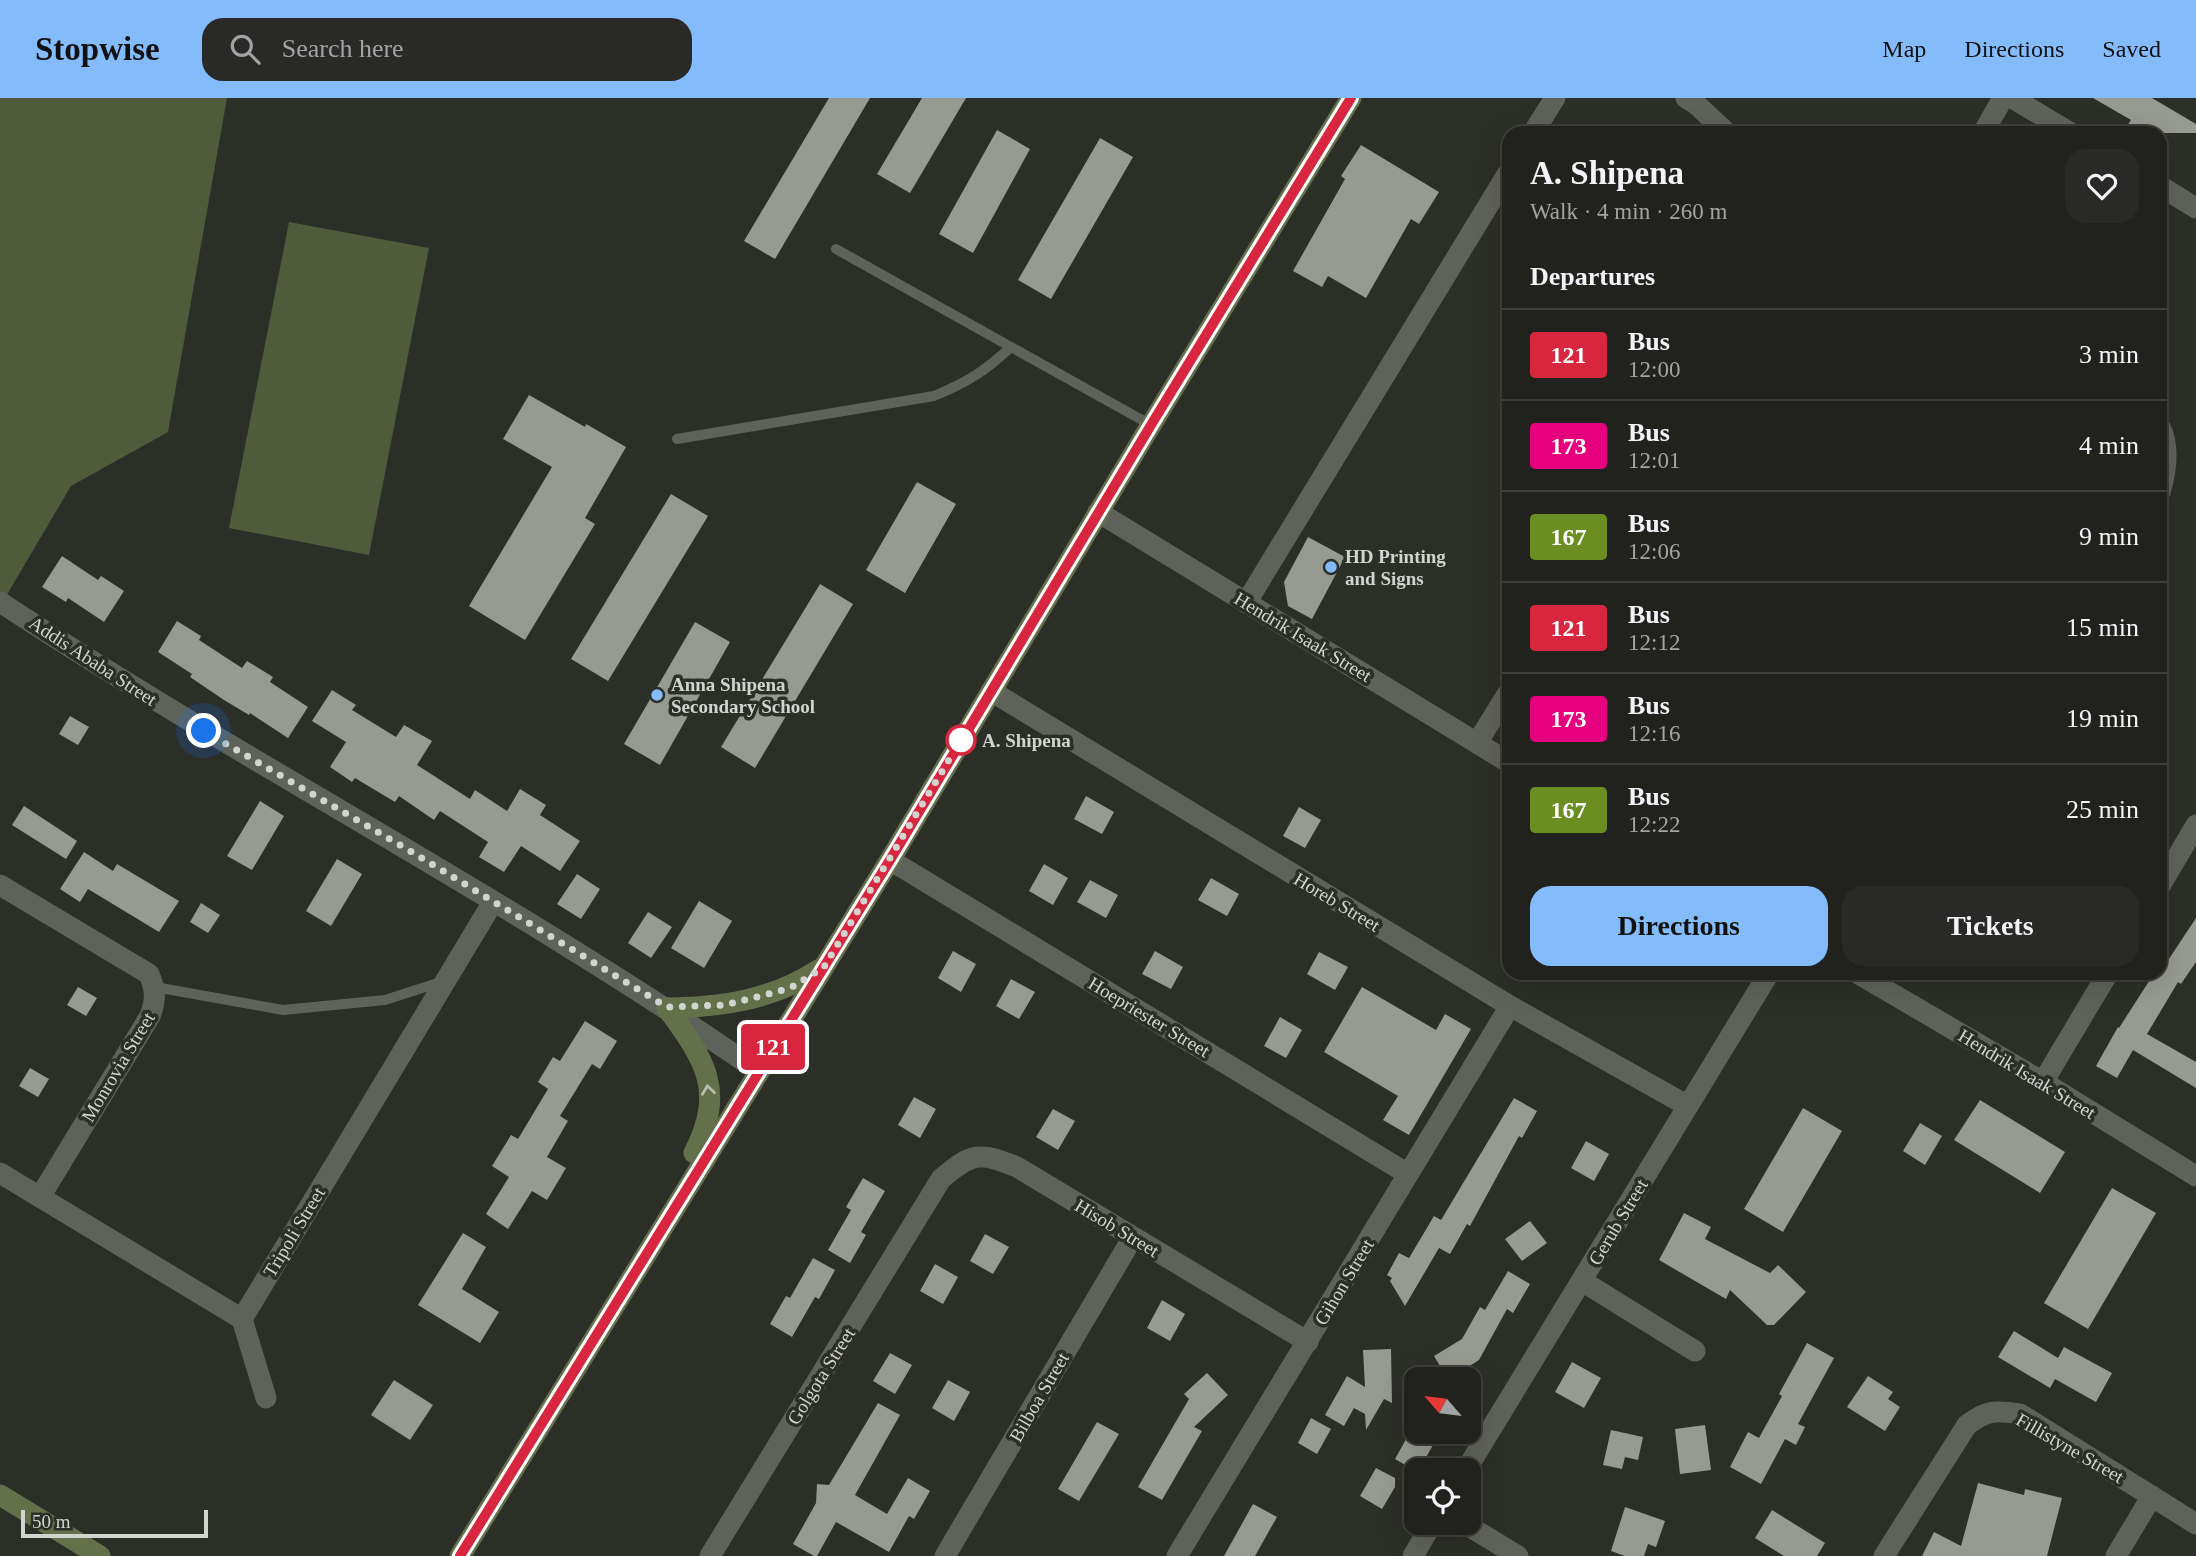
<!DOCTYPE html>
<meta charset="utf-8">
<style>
:root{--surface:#21221e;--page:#292a27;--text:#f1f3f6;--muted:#a2a4a4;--line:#3e3f3c;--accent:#84bbfb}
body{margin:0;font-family:Georgia,serif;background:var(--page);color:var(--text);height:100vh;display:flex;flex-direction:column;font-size:26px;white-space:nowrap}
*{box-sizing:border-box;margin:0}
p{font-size:23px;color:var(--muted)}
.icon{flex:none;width:38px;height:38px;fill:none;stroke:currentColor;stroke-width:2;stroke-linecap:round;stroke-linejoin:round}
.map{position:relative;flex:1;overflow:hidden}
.side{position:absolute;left:1502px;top:28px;width:665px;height:854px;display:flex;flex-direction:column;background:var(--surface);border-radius:21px;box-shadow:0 7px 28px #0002,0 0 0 2px var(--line)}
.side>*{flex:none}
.badge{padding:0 14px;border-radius:5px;font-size:24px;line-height:46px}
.needle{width:46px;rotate:298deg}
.buttons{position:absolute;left:1404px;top:1269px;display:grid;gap:14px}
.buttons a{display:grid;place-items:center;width:77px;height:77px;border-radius:14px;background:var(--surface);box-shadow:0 7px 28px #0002,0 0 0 2px var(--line);font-size:35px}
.scale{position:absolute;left:21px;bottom:18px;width:187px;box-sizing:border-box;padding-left:7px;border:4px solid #d2d4d0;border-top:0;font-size:19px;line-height:24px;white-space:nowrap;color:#d2d4d0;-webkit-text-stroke:5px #2c2e28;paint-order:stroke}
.you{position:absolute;width:35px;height:35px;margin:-18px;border:5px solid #fff;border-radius:50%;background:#1a73e8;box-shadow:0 0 0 10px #1a73e833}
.map>.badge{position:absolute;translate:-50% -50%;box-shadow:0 0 0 4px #fff}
h2{padding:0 28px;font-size:26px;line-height:63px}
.round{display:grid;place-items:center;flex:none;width:74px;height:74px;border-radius:21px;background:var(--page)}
.overview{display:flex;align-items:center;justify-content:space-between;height:119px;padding:0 28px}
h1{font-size:33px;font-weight:700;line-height:52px}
.primary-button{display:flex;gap:14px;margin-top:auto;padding:14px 28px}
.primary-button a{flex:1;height:80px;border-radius:21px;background:var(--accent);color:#111;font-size:28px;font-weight:700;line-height:80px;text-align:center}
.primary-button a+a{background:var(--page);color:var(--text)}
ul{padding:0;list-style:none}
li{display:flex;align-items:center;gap:21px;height:91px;padding:0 28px;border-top:2px solid var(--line)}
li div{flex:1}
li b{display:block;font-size:26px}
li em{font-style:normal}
li .badge{min-width:77px;font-weight:700;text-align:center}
header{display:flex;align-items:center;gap:42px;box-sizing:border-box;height:98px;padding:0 35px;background:var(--accent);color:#111}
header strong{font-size:33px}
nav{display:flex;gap:38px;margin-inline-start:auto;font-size:24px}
.search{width:490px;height:63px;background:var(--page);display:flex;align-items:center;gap:18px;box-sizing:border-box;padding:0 24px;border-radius:21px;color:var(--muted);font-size:26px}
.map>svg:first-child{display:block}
.green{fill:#4f5b3a}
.building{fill:#969a91}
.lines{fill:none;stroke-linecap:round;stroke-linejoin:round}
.lane{stroke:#5f625a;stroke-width:10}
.street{stroke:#5f625a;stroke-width:21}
.secondary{stroke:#647049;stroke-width:21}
.oneway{stroke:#b6bbae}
.line-casing{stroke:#fff;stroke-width:16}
.line{stroke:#d7263d;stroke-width:10}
.walk{stroke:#d2d4d0;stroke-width:7;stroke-dasharray:0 12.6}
.poi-dot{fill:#84bbfb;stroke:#2c2e28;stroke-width:2.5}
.stop-dot{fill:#fff;stroke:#d7263d;stroke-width:3.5}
.labels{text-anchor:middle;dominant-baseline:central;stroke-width:7;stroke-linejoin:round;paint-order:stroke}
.poi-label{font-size:19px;font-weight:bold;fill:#d2d4d0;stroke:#2c2e28;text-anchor:start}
.street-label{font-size:19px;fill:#d2d4d0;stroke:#2c2e28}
.stop-label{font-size:19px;font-weight:bold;fill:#d2d4d0;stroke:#2c2e28;text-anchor:start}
</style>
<header>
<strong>Stopwise</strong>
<div class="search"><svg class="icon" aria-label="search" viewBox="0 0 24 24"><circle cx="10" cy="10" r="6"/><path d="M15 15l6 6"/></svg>Search here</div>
<nav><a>Map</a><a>Directions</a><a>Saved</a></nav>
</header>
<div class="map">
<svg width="2196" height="1458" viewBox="0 0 2196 1458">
<rect width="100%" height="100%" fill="#2c2e28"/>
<!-- green -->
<g class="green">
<path d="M0,0H227L168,334L71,388L2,505L0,503Z"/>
<path d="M289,124L429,150L369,457L229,430Z"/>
</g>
<!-- building -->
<g class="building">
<path d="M829,0H870L775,161L744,143Z"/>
<path d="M922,0H966L910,95L877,76Z"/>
<path d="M2093,0H2152L2196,26V35H2122L2131,22Z"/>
<path d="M997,32L1030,51L973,155L939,136Z"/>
<path d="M1100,40L1133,59L1051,201L1018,182Z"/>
<path d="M1361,47L1439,94L1419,126L1411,121L1366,200L1328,178L1322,189L1293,173L1345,81L1341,78Z"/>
<path d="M529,297L585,329L586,326L626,349L585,420L595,426L525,542L469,508L552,369L503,341Z"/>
<path d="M917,384L956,406L905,495L866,472Z"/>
<path d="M671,396L708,418L608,583L571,561Z"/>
<path d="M1308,439L1345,459L1312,521L1288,508L1284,484Z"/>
<path d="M62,458L98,482L101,478L124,493L104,524L68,500L66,504L42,489Z"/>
<path d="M820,486L853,506L755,670L721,649Z"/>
<path d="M177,523L201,538L199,542L242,570L247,563L273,579L270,584L308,609L288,640L250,615L249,617L224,602L190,579L192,576L158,554Z"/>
<path d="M695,524L730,544L660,667L624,646Z"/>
<path d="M332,592L356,607L352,612L396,639L404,627L432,643L417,667L470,701L475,692L507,713L520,691L546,707L540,717L580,743L560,773L521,748L504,774L479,759L488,744L440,713L434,722L399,698L395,704L355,680L352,684L330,669L346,644L312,623Z"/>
<path d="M70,618L89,629L78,647L59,636Z"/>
<path d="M1086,698L1114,714L1102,736L1074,721Z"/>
<path d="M260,703L284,718L252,772L227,758Z"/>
<path d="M24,708L77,743L66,761L12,727Z"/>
<path d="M1299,709L1321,722L1305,750L1283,738Z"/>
<path d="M84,754L113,773L117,766L179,803L159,834L88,791L80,804L60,791Z"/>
<path d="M337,761L362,776L331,828L306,813Z"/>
<path d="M1044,766L1068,780L1053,807L1029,793Z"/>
<path d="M577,776L600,791L581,821L557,806Z"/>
<path d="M1211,780L1239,796L1227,818L1198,802Z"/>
<path d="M1090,782L1118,797L1106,820L1077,804Z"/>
<path d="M699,803L732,823L704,870L671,850Z"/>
<path d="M201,805L220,817L208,835L190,824Z"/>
<path d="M648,814L672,829L651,860L628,845Z"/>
<path d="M2196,820V864L2181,886L2178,884L2147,936L2196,964V990L2133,952L2117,980L2096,968L2118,929L2119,930L2153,877L2157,879Z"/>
<path d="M953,853L976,866L961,894L938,880Z"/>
<path d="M1155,853L1183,869L1171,891L1142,876Z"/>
<path d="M1319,854L1348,869L1335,892L1307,876Z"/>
<path d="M1011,881L1035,894L1019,921L996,908Z"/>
<path d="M78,889L97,900L86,918L67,907Z"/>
<path d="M1362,889L1436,932L1445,916L1471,931L1409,1037L1383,1022L1398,998L1324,954Z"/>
<path d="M1280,919L1302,932L1286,960L1264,948Z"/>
<path d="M585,923L617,943L600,971L592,966L560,1018L568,1023L547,1059L566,1070L547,1102L532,1093L508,1131L486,1116L509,1079L492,1068L511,1037L518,1041L548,991L538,984L553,959L560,963Z"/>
<path d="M30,970L49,981L38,999L19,988Z"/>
<path d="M914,999L936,1011L920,1040L898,1027Z"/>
<path d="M1514,1000L1537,1013L1522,1040L1519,1038L1470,1128L1467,1126L1450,1156L1439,1150L1405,1208L1390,1183L1392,1180L1387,1177L1399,1155L1409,1160L1434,1118L1441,1122Z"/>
<path d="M1980,1002L2065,1054L2040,1095L1954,1042Z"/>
<path d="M1803,1010L1842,1033L1783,1134L1744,1111Z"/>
<path d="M1053,1011L1075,1023L1058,1052L1036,1039Z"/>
<path d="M1920,1025L1942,1038L1925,1067L1903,1053Z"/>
<path d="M1586,1043L1609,1056L1594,1083L1571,1070Z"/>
<path d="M863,1080L885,1093L861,1134L866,1137L850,1165L828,1152L851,1112L846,1109Z"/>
<path d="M2112,1090L2156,1115L2088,1231L2044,1205Z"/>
<path d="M1684,1115L1711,1129L1705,1141L1770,1175L1778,1167L1806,1194L1774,1227H1767L1730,1192L1726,1201L1659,1162Z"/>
<path d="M1530,1123L1547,1145L1522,1163L1505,1141Z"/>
<path d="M463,1135L486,1149L462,1191L499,1214L480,1245L418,1207Z"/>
<path d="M985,1136L1009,1149L993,1176L970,1163Z"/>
<path d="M813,1160L835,1172L819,1201L815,1199L792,1239L770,1226L786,1198L790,1200Z"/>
<path d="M935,1166L958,1179L943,1206L920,1193Z"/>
<path d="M1508,1173L1530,1186L1513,1215L1507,1211L1479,1262L1454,1278H1446L1434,1258L1462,1241L1480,1209L1485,1212Z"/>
<path d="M1162,1202L1185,1216L1170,1243L1147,1230Z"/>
<path d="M2014,1233L2058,1260L2064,1249L2112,1275L2096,1304L2055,1281L2050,1290L1998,1259Z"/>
<path d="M1807,1245L1834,1260L1798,1326L1805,1329L1796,1347L1785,1341L1761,1386L1730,1369L1748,1334L1759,1340L1782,1298L1779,1296Z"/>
<path d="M1391,1251L1392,1305L1384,1301L1366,1332L1365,1316L1354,1310L1344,1328L1325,1317L1347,1278L1365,1289L1363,1252Z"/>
<path d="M890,1255L912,1267L895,1296L873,1283Z"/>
<path d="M1572,1264L1601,1280L1584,1310L1555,1294Z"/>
<path d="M1207,1275L1228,1297L1194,1329L1202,1333L1162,1402L1138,1389L1189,1301L1184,1296Z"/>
<path d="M1868,1278L1893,1294L1888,1301L1900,1309L1885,1333L1847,1309Z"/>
<path d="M394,1282L433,1307L410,1342L371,1317Z"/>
<path d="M948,1282L970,1294L954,1323L932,1310Z"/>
<path d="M878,1305L900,1317L855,1397L887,1416L908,1380L930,1393L914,1421L909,1418L889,1454L836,1424L817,1458H814L793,1446L816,1405L817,1386L829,1387Z"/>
<path d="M1311,1320L1331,1331L1317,1356L1298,1345Z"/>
<path d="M1097,1324L1119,1336L1079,1403L1058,1391Z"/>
<path d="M1705,1327L1711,1372L1680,1376L1675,1331Z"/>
<path d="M1611,1332L1643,1339L1638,1362L1625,1359L1622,1371L1603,1367Z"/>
<path d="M1410,1334L1433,1347L1419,1372L1416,1373L1395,1361Z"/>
<path d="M1376,1370L1395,1380V1389L1382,1411L1360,1398Z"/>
<path d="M1978,1385L2024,1397L2025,1391L2062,1400L2047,1458H1922L1934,1434L1961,1448Z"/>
<path d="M1253,1406L1277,1419L1255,1458H1224Z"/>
<path d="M1625,1409L1665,1423L1656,1449L1648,1446L1644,1458H1625L1611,1453Z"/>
<path d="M1772,1412L1825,1445L1817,1458H1784L1755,1440Z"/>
</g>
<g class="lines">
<!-- lane -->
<g class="lane">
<path d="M836,151L1011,249"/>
<path d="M677,341L934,298C968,284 985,273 1011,249L1151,327"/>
<path d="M155,889L283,912L385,902L444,883"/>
</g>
<!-- street -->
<g class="street">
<path d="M1686,0L1696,6L1727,35"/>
<path d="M2012,0L2071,35"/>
<path d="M1533,35L1555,0"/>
<path d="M1983,35L2003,0"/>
<path d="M2160,88L2196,110"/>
<path d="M2160,329C2170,349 2166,374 2160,394"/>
<path d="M1098,414L1508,664"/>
<path d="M0,504C248,667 514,803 758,973"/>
<path d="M1246,505L1508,75"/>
<path d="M991,593L1510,908L1688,1008"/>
<path d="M1477,645L1508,595"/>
<path d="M890,762L1408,1076"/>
<path d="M0,787L149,876C156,892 156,902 150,918L40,1099"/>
<path d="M2160,788L2196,727"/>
<path d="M1857,875L2043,984L2196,1078"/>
<path d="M2043,984L2108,875"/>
<path d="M0,1075L242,1221L493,804"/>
<path d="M1582,1183L1695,1253"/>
<path d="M242,1221L266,1300"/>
<path d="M1466,1372L1769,875"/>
<path d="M1462,1424L1518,1458"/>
<path d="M710,1458L941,1081C972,1054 980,1054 1017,1069L1308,1244"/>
<path d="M945,1458L1133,1139"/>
<path d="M1177,1458L1510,908"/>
<path d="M1413,1458L1433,1424"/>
<path d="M1884,1458L1967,1327C1987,1312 1995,1312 2020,1316L2196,1426"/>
<path d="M2116,1458L2152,1398"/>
</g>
<!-- secondary -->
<g class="secondary">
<path d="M667,910C705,962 726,992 694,1055"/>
<path d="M667,910C722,909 772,902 818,872"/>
<path d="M0,1397L100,1458"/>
<path d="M460,1458L890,762L1151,327L1351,0"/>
</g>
</g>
<!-- one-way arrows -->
<defs><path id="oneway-chevron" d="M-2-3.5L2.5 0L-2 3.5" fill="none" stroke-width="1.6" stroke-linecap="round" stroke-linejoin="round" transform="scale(1.75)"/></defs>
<use class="oneway" href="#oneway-chevron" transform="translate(708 992) rotate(-97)"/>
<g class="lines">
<!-- line casing -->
<g class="line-casing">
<path id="line" d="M460,1458L890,762L1151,327L1351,0"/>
</g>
<!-- line -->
<use href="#line" class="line"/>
<!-- walk -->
<path class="walk" d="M204,633L407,751L667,909L725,907L780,893L794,888L824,869L961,642"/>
</g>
<!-- markers -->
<g class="poi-dot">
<circle cx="1331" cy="469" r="7"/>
<circle cx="657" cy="597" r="7"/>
</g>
<circle class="stop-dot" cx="961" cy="642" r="14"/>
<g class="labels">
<!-- poi labels -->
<g class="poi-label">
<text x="1345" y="458">HD Printing<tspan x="1345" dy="22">and Signs</tspan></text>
<text x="671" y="586">Anna Shipena<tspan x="671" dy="22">Secondary School</tspan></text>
</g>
<!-- street labels -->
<g class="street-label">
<text transform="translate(1303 539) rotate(31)">Hendrik Isaak Street</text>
<text transform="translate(93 563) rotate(33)">Addis Ababa Street</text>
<text transform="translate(1337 804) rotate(31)">Horeb Street</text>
<text transform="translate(1149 919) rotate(31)">Hoepriester Street</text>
<text transform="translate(118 969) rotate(-59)">Monrovia Street</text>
<text transform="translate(2027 976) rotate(31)">Hendrik Isaak Street</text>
<text transform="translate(1618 1124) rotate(-59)">Gerub Street</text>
<text transform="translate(1117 1130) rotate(31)">Hisob Street</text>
<text transform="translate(294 1134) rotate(-59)">Tripoli Street</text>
<text transform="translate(1344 1184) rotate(-59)">Gihon Street</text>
<text transform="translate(821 1278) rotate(-58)">Golgota Street</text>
<text transform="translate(1039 1299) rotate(-60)">Bilboa Street</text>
<text transform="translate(2070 1350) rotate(30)">Fillistyne Street</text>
</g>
<!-- stop labels -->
<g class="stop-label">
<text x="982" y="642">A. Shipena</text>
</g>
</g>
</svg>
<div class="buttons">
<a><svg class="needle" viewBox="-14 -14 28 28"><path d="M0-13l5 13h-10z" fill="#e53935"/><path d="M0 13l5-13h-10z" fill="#a2a4a4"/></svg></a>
<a><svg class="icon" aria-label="locate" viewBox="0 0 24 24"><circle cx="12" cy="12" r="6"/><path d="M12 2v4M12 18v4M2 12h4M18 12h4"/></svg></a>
</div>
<div class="scale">50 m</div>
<div class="you" style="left:204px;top:633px"></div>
<b class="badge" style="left:773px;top:949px;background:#d7263d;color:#fff">121</b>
<section class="side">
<div class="overview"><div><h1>A. Shipena</h1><p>Walk · 4 min · 260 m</p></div><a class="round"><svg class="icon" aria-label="heart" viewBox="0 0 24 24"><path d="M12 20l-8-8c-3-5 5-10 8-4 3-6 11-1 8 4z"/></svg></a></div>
<h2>Departures</h2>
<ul>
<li><span class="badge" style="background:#d7263d;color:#fff">121</span><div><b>Bus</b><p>12:00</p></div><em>3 min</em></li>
<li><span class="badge" style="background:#e6007e;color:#fff">173</span><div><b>Bus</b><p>12:01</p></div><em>4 min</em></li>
<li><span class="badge" style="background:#6b8e23;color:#fff">167</span><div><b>Bus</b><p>12:06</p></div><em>9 min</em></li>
<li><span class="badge" style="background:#d7263d;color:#fff">121</span><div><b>Bus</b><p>12:12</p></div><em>15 min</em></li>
<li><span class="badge" style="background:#e6007e;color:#fff">173</span><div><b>Bus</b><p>12:16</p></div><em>19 min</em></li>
<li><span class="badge" style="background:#6b8e23;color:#fff">167</span><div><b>Bus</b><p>12:22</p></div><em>25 min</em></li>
</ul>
<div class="primary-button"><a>Directions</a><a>Tickets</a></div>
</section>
</div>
